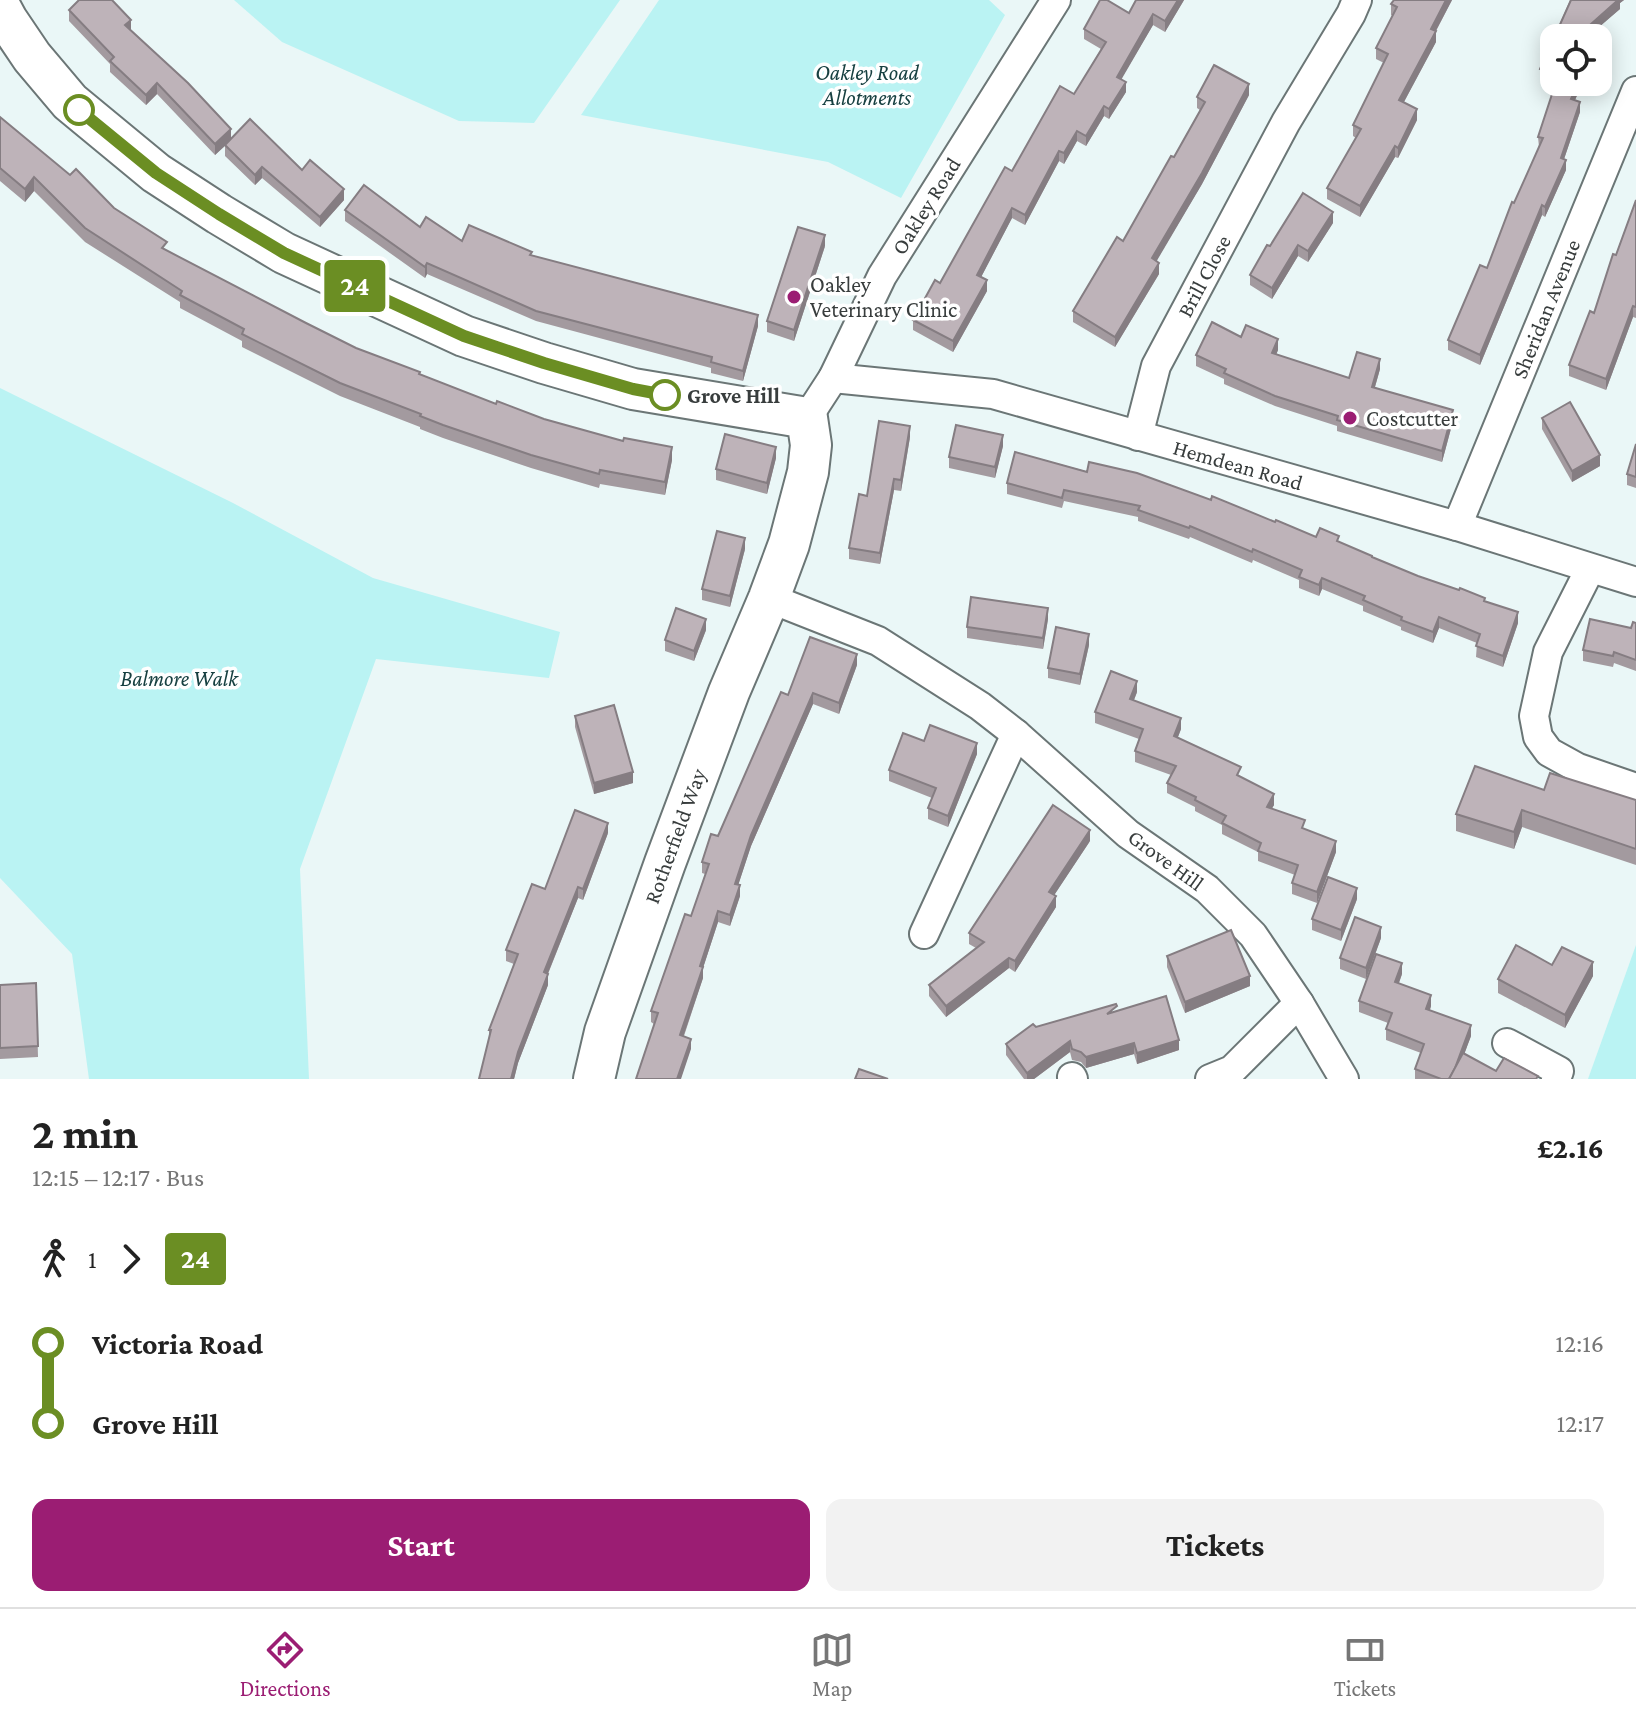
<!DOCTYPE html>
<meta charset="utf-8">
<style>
:root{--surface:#fff;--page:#f2f2f2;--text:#222;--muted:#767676;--line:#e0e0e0;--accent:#9b1d73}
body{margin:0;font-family:"Crimson Pro",serif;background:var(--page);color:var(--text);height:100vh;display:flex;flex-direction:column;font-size:30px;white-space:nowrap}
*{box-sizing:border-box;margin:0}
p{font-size:26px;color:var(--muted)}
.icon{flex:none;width:44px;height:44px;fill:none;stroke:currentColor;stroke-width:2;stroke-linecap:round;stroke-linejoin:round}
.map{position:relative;height:1079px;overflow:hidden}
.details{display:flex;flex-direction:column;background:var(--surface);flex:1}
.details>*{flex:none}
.badge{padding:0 16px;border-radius:6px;font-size:28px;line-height:52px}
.controls{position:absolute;left:1540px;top:24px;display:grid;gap:16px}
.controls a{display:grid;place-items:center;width:72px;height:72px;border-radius:16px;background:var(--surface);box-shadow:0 4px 20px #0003;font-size:40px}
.map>.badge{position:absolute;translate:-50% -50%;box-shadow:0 0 0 4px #fff}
.legs{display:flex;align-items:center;gap:12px;height:88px;padding:0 32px;font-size:26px}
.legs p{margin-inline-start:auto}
.overview{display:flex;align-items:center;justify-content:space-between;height:136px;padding:0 32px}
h1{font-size:44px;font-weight:700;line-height:60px}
.primary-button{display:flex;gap:16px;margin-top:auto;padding:16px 32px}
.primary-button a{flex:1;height:92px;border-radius:16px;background:var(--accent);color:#fff;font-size:32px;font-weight:700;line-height:92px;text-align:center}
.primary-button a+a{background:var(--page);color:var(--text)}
ul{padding:0 32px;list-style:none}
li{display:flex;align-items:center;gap:28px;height:80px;font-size:30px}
li i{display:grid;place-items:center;width:12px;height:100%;margin:0 10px;background:currentColor}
li i::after{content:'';width:20px;height:20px;margin:-10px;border:6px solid;border-radius:50%;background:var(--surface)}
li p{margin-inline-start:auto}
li:first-child i{background:linear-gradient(#0000 50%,currentColor 0)}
li:last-child i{background:linear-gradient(currentColor 50%,#0000 0)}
.menu{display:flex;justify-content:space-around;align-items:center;height:112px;border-top:2px solid var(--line);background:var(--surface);font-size:22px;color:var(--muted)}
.menu a{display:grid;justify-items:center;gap:4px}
.menu .selected{color:var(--accent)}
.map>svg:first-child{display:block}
.green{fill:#baf3f3}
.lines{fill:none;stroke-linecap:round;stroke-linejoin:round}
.street-casing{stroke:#6b7676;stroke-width:32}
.secondary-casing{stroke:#6b7676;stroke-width:44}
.street{stroke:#fff;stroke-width:28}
.secondary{stroke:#fff;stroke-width:40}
.wall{fill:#a39a9f}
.shaded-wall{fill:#857d82}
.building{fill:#beb3b9;stroke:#857d82;stroke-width:2}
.line-1-casing{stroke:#fff;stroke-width:18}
.line-1{stroke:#6b8e23;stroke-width:12}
.stop-1-dot{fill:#fff;stroke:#6b8e23;stroke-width:4}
.poi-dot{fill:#9b1d73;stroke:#fff;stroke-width:3}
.labels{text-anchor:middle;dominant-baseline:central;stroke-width:7;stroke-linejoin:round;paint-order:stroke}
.park-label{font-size:22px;font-style:italic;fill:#174041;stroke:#fff}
.street-label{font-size:22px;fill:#383d3d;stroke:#fff}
.poi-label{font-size:22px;fill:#383d3d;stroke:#fff;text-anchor:start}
.stop-label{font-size:22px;font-weight:bold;fill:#383d3d;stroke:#fff;text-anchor:start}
</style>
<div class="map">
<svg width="1636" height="1079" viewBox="0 0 1636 1079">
<rect width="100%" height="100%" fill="#eaf7f7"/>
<!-- green -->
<g class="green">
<path d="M234,0H620L534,123L459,121L282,42Z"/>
<path d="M659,0H989L1005,15L901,198L828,162L581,115Z"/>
<path d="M0,388L233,503L373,578L560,632L549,678L376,659L300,869L309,1079H89L72,954L0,878Z"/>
<path d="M1636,945V1079H1588Z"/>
</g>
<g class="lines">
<!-- street casing -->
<g class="street-casing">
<g id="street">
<path d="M833,378L993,394L1457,526L1636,582"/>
<path d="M807,418L833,378L882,276L1056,0"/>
<path d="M1138,436L1156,366L1286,122L1351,14L1357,0"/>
<path d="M1457,526L1636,91"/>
<path d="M1590,569L1548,652L1534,716L1538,737L1549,752L1578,768L1636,788"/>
<path d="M769,598L878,641L980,706L1016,734L1128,834L1207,889L1253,935L1299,1003L1344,1079"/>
<path d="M924,934L1016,734"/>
<path d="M1507,1043L1559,1071L1556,1079"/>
<path d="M1072,1077L1073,1079"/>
<path d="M1210,1079L1232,1070L1299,1003"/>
</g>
</g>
<!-- secondary casing -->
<g class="secondary-casing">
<path id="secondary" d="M0,7L7,20L32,57L70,102L156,173L219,214L284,253L464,336L544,363L633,389L807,418L811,445L808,472L789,544L769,598L729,692L665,863L605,1032L594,1079"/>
</g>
<!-- street -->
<use href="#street" class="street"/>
<!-- secondary -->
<use href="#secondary" class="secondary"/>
</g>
<!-- wall -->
<g class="wall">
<path d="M1136,0H1184L1165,32L1153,25L1121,79L1126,92L1109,119L1104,116L1086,146L1077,141L1064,164L1059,161L1025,225L1012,218L981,277L987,291L953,352L913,330V320L940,283L1012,171L1074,94L1101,49L1084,39V29L1129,13Z"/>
<path d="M1452,0L1436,31V42L1404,102L1417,120L1398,158L1395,157L1360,217L1327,199V188L1356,138L1353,136V125L1384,63L1376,59V48L1393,16L1391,15V4Z"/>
<path d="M1570,0H1624L1620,3V9L1597,28L1602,30V40L1598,49V38H1554V82H1583L1575,100L1580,102V112L1564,159L1566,160V170L1545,217L1542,215L1480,365L1448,350V340L1480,265L1487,268L1512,202L1514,203L1539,147L1538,137L1555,86L1540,79V69Z"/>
<path d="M69,10L131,31L231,138L302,170L344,200L320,227L262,178L255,185L225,156V146L215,155L157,94L146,105L110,72V64L69,21Z"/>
<path d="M1249,95L1202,184L1156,261L1159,274L1115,347L1073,322V311L1123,241L1174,157L1200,110L1197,108V97Z"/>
<path d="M0,117L70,175L114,208L167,251L306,323L356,348L420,374L496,404L672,460L665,495L600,484L599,488L531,468L443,438L420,429V427L340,396L242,347V341L180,308V302L85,242L34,191L25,202L0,181Z"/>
<path d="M1636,200V318L1633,317L1606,390L1569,376V365L1594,313Z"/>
<path d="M345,210L420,227L462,241L532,256L758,326L743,381L711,373V368L536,321L427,274L425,278L345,221Z"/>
<path d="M1333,223L1308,262L1298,256L1272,299L1250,285V275L1270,246Z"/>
<path d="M825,246L794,341L767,332V321Z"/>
<path d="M1241,337L1278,350L1276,355L1349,378L1380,369L1375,387L1453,421L1442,462L1337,431V426L1275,406L1224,384V379L1196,366V355Z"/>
<path d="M1542,418L1600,466L1572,482L1542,429Z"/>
<path d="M910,437L901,491L894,490L880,564L849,559V548Z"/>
<path d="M1636,444V488L1627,485V474Z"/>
<path d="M1003,446L995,478L949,468V457Z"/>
<path d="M1015,452L1275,522L1316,537L1339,542L1372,558L1418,576L1485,601L1518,623L1503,667L1476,657L1477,643L1439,628L1433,643L1401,630V627L1363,611V606L1322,589L1319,596L1299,588V580L1253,560L1252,563L1190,537L1189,539L1138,521V517L1064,501L1062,508L1007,494V483Z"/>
<path d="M776,458L767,494L716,480V469Z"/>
<path d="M745,549L730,607L702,600V589Z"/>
<path d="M1048,619L1043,649L967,638V627Z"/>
<path d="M1636,623V671L1614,663L1613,667L1583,661V650L1631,628Z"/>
<path d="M706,630L694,661L665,651V640Z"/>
<path d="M1089,645L1080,685L1048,678V668Z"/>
<path d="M857,665L839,714L813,704L751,846L738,885L740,896L730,926L718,922L703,968V978L684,1036L691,1049L651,1022V1011L691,916L705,874L702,873V862L718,836L788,695Z"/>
<path d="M1137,692L1134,700L1181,729L1178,737L1241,778L1274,805L1272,808L1336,852L1317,903L1292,894V883L1295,875L1258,861V852L1222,834V825L1195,811V807L1167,793V783L1171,775L1135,762V751L1139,739L1095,723V712Z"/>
<path d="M575,716L633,783L594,794L575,727Z"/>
<path d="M924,741L977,754L948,827L928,819V808L932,798L889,781V770Z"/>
<path d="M1544,790L1636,800V865L1522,827L1514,849L1456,831V814Z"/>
<path d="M608,833L583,900L578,898L548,974V985L518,1063L514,1079H479L489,1038V1030L514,964L506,961V950L545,889Z"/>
<path d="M1090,841L1054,895L1056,907L1015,972L1009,968L946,1017L929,996V985L976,948L969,944V933Z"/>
<path d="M1357,899L1341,941L1312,930V919Z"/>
<path d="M1381,938L1366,979L1340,969V958Z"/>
<path d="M1167,956L1250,986L1185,1013L1167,967Z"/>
<path d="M1552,965L1593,976L1565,1028L1498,993V979Z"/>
<path d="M1402,974L1399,983L1431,1006L1430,1010L1471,1036L1464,1054L1496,1071L1538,1079H1415V1069L1421,1053L1386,1040V1029L1388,1023L1359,1012V1001Z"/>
<path d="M36,983L38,1057L0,1059V985Z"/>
<path d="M1117,1011L1179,1050L1137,1064L1134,1054L1086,1068L1081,1062L1072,1060L1070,1052L1034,1079H1024L1006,1055V1044L1036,1027Z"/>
</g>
<!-- shaded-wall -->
<g class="shaded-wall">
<path d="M1178,0H1184L1165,32V21Z"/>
<path d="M1446,0H1452L1431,40V29Z"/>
<path d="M1617,0H1624L1620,3V9L1590,35V25Z"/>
<path d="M1153,14V25L1117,87V77Z"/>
<path d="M131,20V31L125,25Z"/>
<path d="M1602,30V40L1598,49V39Z"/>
<path d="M1436,31V42L1399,111V100Z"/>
<path d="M1126,82V92L1109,119V109Z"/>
<path d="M1579,82H1583L1571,109V99Z"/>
<path d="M157,83V94L146,105V95Z"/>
<path d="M1249,84V95L1202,184L1152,269V258Z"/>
<path d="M1580,102V112L1561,168V158Z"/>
<path d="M1104,106V116L1086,146V136Z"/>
<path d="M1417,109V120L1398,158V148Z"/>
<path d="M231,129V140L215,155V144Z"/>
<path d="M1077,131V141L1064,164V153Z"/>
<path d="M1395,146V157L1360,217V206Z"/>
<path d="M1059,151V161L1025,225V215Z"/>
<path d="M1566,160V170L1545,217V207Z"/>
<path d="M262,167V178L255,185V175Z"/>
<path d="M34,177V191L25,202V189Z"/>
<path d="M344,189V200L320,227V217Z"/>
<path d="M1542,205V215L1480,365V355Z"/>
<path d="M1012,208V218L977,285V275Z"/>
<path d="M1333,212V223L1308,262V251Z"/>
<path d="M825,235V246L794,341V330Z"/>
<path d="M1298,245V256L1272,299V288Z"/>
<path d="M427,263V274L425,278V267Z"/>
<path d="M1159,263V274L1115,347V337Z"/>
<path d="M987,280V291L953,352V341Z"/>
<path d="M1633,306V317L1606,390V379Z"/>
<path d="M758,315V326L743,381V371Z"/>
<path d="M1278,339V350L1272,364V353Z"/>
<path d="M1380,359V369L1372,397V387Z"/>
<path d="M1453,410V421L1442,462V451Z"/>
<path d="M910,426V437L901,491V480Z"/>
<path d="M1003,435V446L995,478V467Z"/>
<path d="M672,447V460L665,495V482Z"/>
<path d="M776,447V458L767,494V483Z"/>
<path d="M1600,455V466L1572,482V471Z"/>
<path d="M894,479V490L880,564V553Z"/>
<path d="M745,538V549L730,607V596Z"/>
<path d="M1322,578V589L1319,596V585Z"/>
<path d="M1048,608V619L1043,649V638Z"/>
<path d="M1518,612V623L1503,667V656Z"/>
<path d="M1439,617V628L1433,643V632Z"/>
<path d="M706,619V630L694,661V651Z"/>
<path d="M1089,634V645L1080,685V674Z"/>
<path d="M857,654V665L839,714V703Z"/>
<path d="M1137,681V692L1130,710V699Z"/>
<path d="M813,693V704L751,846L735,895V884L751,835Z"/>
<path d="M1181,718V729L1174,747V736Z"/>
<path d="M977,743V754L948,827V816Z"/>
<path d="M633,772V783L594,794V783Z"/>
<path d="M1274,794V805L1267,817V807Z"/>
<path d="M1522,810V827L1514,849V832Z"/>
<path d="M608,823V833L583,900V889Z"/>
<path d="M1090,830V841L1049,903V892Z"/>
<path d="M1336,841V852L1317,903V892Z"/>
<path d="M740,885V896L730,926V915Z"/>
<path d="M578,887V898L544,983V972Z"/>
<path d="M1357,888V899L1341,941V930Z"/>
<path d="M1056,896V907L1015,972V961Z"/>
<path d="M718,911V922L703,968V978L680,1046V1035L700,966Z"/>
<path d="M1381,927V938L1366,979V968Z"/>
<path d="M1009,958V968L946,1017V1006Z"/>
<path d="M1593,962V976L1565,1028V1015Z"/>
<path d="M1402,963V974L1395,993V982Z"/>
<path d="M548,974V985L518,1063L514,1079H511L518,1052Z"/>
<path d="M1250,976V986L1185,1013V1002Z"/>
<path d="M1431,995V1006L1426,1020V1009Z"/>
<path d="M1471,1025V1036L1455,1079H1451Z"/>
<path d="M691,1039V1049L681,1079H677Z"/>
<path d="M1179,1040V1050L1137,1064V1053Z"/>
<path d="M1070,1041V1052L1034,1079H1027V1073Z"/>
<path d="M1134,1043V1054L1086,1068V1057Z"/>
</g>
<!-- building -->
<g class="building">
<path d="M79,0H112L131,20L125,25L188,83L231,129L215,144L157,83L146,95L110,61L114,57L69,10Z"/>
<path d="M1100,0H1107L1129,13L1136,0H1178L1165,21L1153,14L1117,77L1126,82L1109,109L1104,106L1086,136L1077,131L1064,153L1059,151L1025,215L1012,208L977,275L987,280L953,341L913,320L935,280L940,283L1005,167L1012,171L1060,86L1074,94L1106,42L1084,29Z"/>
<path d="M1394,0H1446L1431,29L1436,31L1399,100L1417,109L1398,148L1395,146L1360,206L1327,188L1361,129L1353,125L1388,54L1376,48L1397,7L1391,4Z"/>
<path d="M1571,0H1618L1590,25L1602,30L1598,39L1554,38V76L1540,69Z"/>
<path d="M1214,65L1249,84L1202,173L1152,258L1159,263L1115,337L1073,311L1117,237L1123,241L1171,156L1174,157L1205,102L1197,97Z"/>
<path d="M1556,82H1579L1571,99L1580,102L1561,158L1566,160L1545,207L1542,205L1480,355L1448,340L1480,265L1487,268L1512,202L1514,203L1543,138L1538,137Z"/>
<path d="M0,117L70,175L76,169L114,208L167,242L162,248L306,323L356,348L420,372L419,374L496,404L497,401L544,419L623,441L624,438L672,447L665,482L600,470L599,474L531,455L443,425L420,416L421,414L340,383L242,334L244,329L180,295L182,291L85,228L34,177L25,189L0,168Z"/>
<path d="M250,119L302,170L310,160L344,189L320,217L262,167L255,175L225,145Z"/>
<path d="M364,185L420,227L426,217L462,241L469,225L532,252L530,255L758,315L743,371L711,362L712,357L536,311L427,263L425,267L345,210Z"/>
<path d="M1303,193L1333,212L1308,251L1298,245L1272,288L1250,275L1267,245L1270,246Z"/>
<path d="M1636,200V307L1633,306L1606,379L1569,365L1590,311L1594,313L1613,254L1616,255Z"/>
<path d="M798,227L825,235L794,330L767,321Z"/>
<path d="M1212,322L1241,337L1246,325L1278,339L1272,353L1349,378L1357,352L1380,359L1372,387L1453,410L1442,451L1337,420L1338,416L1275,396L1224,373L1226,369L1196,355Z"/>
<path d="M1570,402L1600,455L1572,471L1542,418Z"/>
<path d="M879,421L910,426L901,480L894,479L880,553L849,548L859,494L867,496Z"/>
<path d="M956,425L1003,435L995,467L949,457Z"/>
<path d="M725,434L776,447L767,483L716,469Z"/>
<path d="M1636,444V477L1627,474Z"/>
<path d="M1015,452L1087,472L1089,462L1137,473L1211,500L1212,496L1275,522L1276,520L1316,537L1320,528L1339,536L1337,541L1372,556V557L1418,576L1459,590L1460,588L1485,598L1484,601L1518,612L1503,656L1476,646L1480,634L1439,617L1433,632L1401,620L1402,617L1363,600L1365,596L1322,578L1319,585L1299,577L1302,570L1253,549L1252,552L1190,526L1189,528L1138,510L1140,506L1064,490L1062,498L1007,483Z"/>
<path d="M717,531L745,538L730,596L702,589Z"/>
<path d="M971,597L1048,608L1043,638L967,627Z"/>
<path d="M676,608L706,619L694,651L665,640Z"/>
<path d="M1590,619L1631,628L1633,622L1636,623V660L1614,652L1613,656L1583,650Z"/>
<path d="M1056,627L1089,634L1080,674L1048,668Z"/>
<path d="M810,637L857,654L839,703L813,693L751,835L735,884L740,885L730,915L718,911L700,966L703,967L680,1035L691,1039L677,1079H636L658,1013L651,1011L685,914L691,916L709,864L702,862L711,834L718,836L781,692L788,695Z"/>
<path d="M1111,671L1137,681L1130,699L1181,718L1174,736L1241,767L1237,775L1274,794L1267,807L1305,820L1302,828L1336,841L1317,892L1292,883L1298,865L1258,851L1261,843L1222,823L1226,816L1195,800L1196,797L1167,783L1176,766L1135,751L1143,729L1095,712Z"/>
<path d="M614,705L633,772L594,783L575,716Z"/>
<path d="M930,725L977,743L948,816L928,808L936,788L889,770L903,733L924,741Z"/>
<path d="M1475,766L1544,790L1550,773L1636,800V849L1522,810L1514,832L1456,814Z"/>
<path d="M1053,805L1090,830L1049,892L1056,896L1015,961L1009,958L946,1006L929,985L984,942L969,933Z"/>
<path d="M575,810L608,823L583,889L578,887L544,972L548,974L518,1052L511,1079H479L491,1030H489L518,954L506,950L532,884L545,889Z"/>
<path d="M1328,877L1357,888L1341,930L1312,919Z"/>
<path d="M1355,917L1381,927L1366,968L1340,958Z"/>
<path d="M1231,930L1250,976L1185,1002L1167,956Z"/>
<path d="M1516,945L1552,965L1562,947L1593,962L1565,1015L1498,979Z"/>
<path d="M1376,954L1402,963L1395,982L1431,995L1426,1009L1471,1025L1455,1068L1449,1079H1441L1415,1069L1424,1044L1386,1029L1392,1013L1359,1001Z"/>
<path d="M36,983L38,1046L0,1048V985Z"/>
<path d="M1166,996L1179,1040L1137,1053L1134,1043L1086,1057L1081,1052L1072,1049L1070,1041L1027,1073L1006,1044L1033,1024L1036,1027L1116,1004L1117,1006L1107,1014Z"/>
<path d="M1463,1053L1496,1071L1504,1058L1538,1076L1536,1079H1449Z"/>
<path d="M859,1069L888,1079H855Z"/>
</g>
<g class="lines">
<!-- line-1 casing -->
<g class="line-1-casing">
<path id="line-1" d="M79,110L156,173L219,214L284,253L464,336L544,363L633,389L665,395"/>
</g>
<!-- line-1 -->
<use href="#line-1" class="line-1"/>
</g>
<!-- markers -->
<g class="stop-1-dot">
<circle cx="79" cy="110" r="14"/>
<circle cx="665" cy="395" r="14"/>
</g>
<g class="poi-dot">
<circle cx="794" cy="297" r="8"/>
<circle cx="1350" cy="418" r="8"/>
</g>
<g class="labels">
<!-- park labels -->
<g class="park-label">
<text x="867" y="72">Oakley Road<tspan x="867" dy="25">Allotments</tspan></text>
<text x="179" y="678">Balmore Walk</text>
</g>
<!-- street labels -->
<g class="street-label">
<text transform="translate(926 206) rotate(-58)">Oakley Road</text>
<text transform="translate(1204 276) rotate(-62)">Brill Close</text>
<text transform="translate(1546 309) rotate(-68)">Sheridan Avenue</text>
<text transform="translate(1238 465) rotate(16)">Hemdean Road</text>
<text transform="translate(675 836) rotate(-70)">Rotherfield Way</text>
<text transform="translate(1166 860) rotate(36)">Grove Hill</text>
</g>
<!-- poi labels -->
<g class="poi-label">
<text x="810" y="284">Oakley<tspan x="810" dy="25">Veterinary Clinic</tspan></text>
<text x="1366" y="418">Costcutter</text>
</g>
<!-- stop labels -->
<g class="stop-label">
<text x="687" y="395">Grove Hill</text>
</g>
</g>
</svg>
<div class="controls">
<a><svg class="icon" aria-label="locate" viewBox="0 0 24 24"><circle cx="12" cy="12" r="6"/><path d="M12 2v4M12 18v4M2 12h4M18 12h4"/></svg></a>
</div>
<b class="badge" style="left:355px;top:286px;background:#6b8e23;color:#fff">24</b>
</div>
<section class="details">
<div class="overview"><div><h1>2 min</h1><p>12:15 – 12:17 · Bus</p></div><b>£2.16</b></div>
<div class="legs"><svg class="icon" aria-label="walk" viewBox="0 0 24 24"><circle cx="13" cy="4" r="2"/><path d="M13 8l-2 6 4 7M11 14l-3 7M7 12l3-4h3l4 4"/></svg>1<svg class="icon" aria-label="forward" viewBox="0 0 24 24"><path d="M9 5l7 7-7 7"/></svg><b class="badge" style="background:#6b8e23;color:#fff">24</b></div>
<ul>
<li><i style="color:#6b8e23"></i><b>Victoria Road</b><p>12:16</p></li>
<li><i style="color:#6b8e23"></i><b>Grove Hill</b><p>12:17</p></li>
</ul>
<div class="primary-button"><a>Start</a><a>Tickets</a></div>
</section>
<nav class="menu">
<a class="selected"><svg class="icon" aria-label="directions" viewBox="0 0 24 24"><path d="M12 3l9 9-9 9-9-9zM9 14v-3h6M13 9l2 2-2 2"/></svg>Directions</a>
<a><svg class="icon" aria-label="map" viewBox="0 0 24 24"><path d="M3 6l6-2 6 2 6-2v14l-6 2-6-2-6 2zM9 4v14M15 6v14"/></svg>Map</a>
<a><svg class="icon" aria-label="tickets" viewBox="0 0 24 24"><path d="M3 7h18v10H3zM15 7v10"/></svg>Tickets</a>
</nav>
